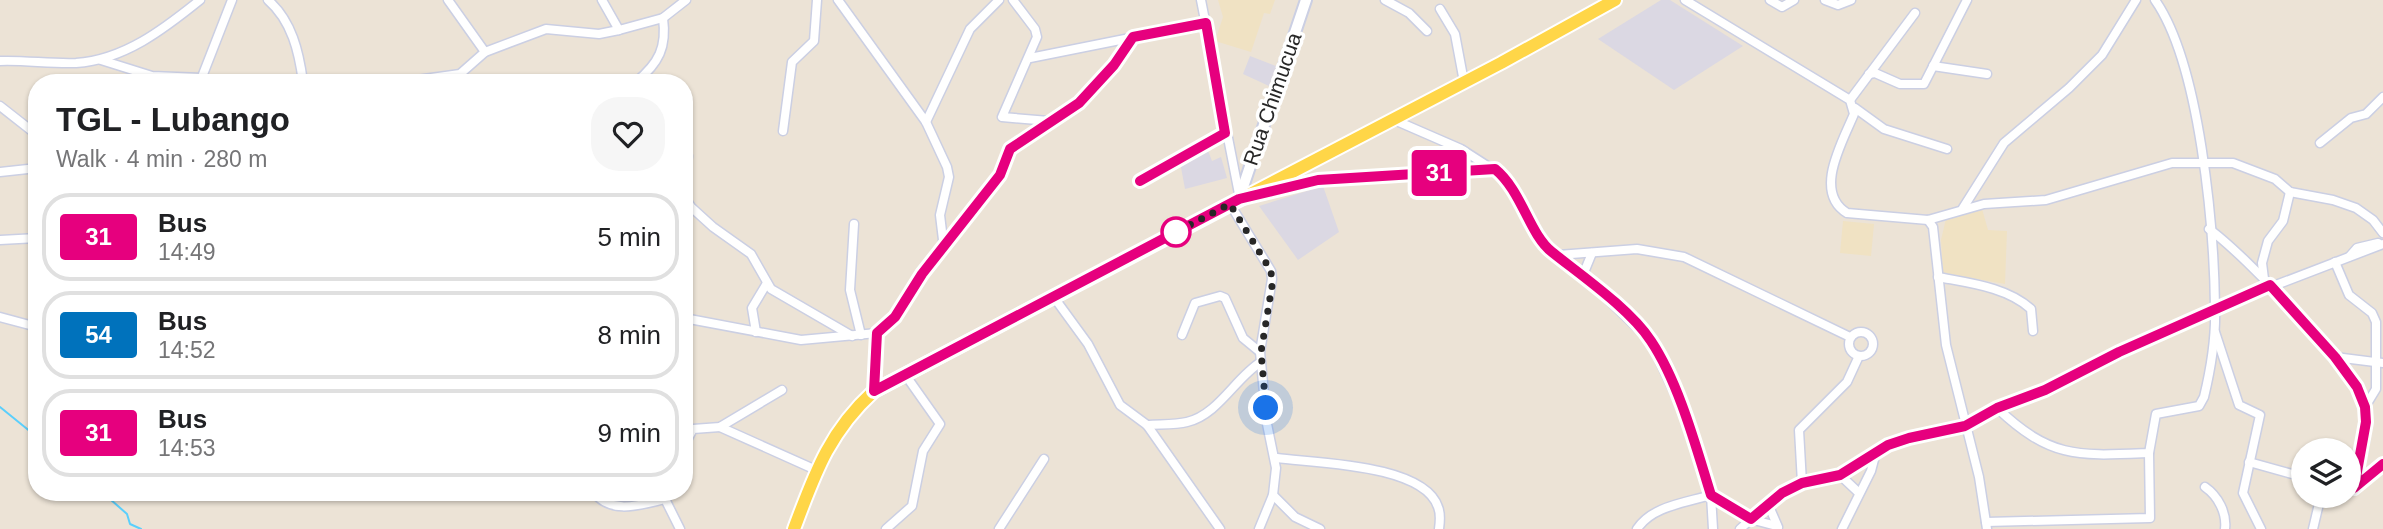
<!DOCTYPE html>
<meta charset="utf-8">
<style>
:root{--surface:#fff;--page:#f6f6f6;--text:#202124;--muted:#757577;--line:#e0e0e0}
body{margin:0;font-family:Arial,sans-serif;background:var(--page);color:var(--text);height:100vh;display:flex;flex-direction:column;font-size:26px;white-space:nowrap}
*{box-sizing:border-box;margin:0}
p{font-size:23px;color:var(--muted)}
.icon{flex:none;width:38px;height:38px;fill:none;stroke:currentColor;stroke-width:2;stroke-linecap:round;stroke-linejoin:round}
.map{position:relative;flex:1;overflow:hidden}
.side{position:absolute;left:28px;top:74px;width:665px;height:427px;display:flex;flex-direction:column;background:var(--surface);border-radius:28px;box-shadow:0 2px 5px #0004}
.side>*{flex:none}
.badge{padding:0 14px;border-radius:5px;font-size:24px;line-height:46px}
.tools{position:absolute;left:2291px;top:438px;display:grid;gap:14px}
.tools a{display:grid;place-items:center;width:70px;height:70px;border-radius:50%;background:var(--surface);box-shadow:0 2px 5px #0004;font-size:35px}
.you{position:absolute;width:35px;height:35px;margin:-18px;border:5px solid #fff;border-radius:50%;background:#1a73e8;box-shadow:0 0 0 10px #1a73e833}
.map>.badge{position:absolute;translate:-50% -50%;box-shadow:0 0 0 4px #fff}
.round{display:grid;place-items:center;flex:none;width:74px;height:74px;border-radius:28px;background:var(--page)}
.summary{display:flex;align-items:center;justify-content:space-between;height:119px;padding:0 28px}
h1{font-size:33px;font-weight:700;line-height:52px}
ul{padding:0;list-style:none}
li{display:flex;align-items:center;gap:21px;height:88px;margin:0 14px 10px;padding:0 14px;border:4px solid var(--line);border-radius:28px}
li div{flex:1}
li b{display:block;font-size:26px}
li em{font-style:normal}
li .badge{min-width:77px;font-weight:700;text-align:center}
.map>svg:first-child{display:block}
.industrial{fill:#dbd8e3}
.education{fill:#f0e2c3}
.lines{fill:none;stroke-linecap:round;stroke-linejoin:round}
.stream{stroke:#5bcffc;stroke-width:2}
.street-casing{stroke:#cbcfe3;stroke-width:11}
.secondary-casing{stroke:#cbcfe3;stroke-width:14}
.primary-casing{stroke:#fff;stroke-width:16}
.street{stroke:#fff;stroke-width:8}
.secondary{stroke:#fff;stroke-width:10}
.primary{stroke:#ffd648;stroke-width:12}
.line-casing{stroke:#fff;stroke-width:16}
.line{stroke:#e6007e;stroke-width:10}
.walk{stroke:#272727;stroke-width:7;stroke-dasharray:0 12.6}
.stop-dot{fill:#fff;stroke:#e6007e;stroke-width:3.5}
.labels{text-anchor:middle;dominant-baseline:central;stroke-width:7;stroke-linejoin:round;paint-order:stroke}
.street-label{font-size:21px;fill:#272727;stroke:#fff}
</style>
<div class="map">
<svg width="2383" height="529" viewBox="0 0 2383 529">
<rect width="100%" height="100%" fill="#ece3d6"/>
<!-- industrial -->
<g class="industrial">
<path d="M1661,0H1670L1743,46L1674,90L1598,39Z"/>
<path d="M1250,56L1276,66L1269,86L1243,74Z"/>
<path d="M1207,148L1212,161L1221,157L1227,178L1185,189L1180,162Z"/>
<path d="M1323,186L1339,232L1298,260L1259,206Z"/>
</g>
<!-- education -->
<g class="education">
<path d="M1218,0H1275L1270,14L1264,13L1251,52L1215,41L1223,17Z"/>
<path d="M1982,209L1988,230L2007,231L2005,284L1943,273L1941,240L1946,219Z"/>
<path d="M1843,221L1874,224L1871,256L1840,253Z"/>
</g>
<g class="lines">
<!-- stream -->
<g class="stream">
<path d="M0,407L37,437"/>
<path d="M102,492L127,514L130,524L141,529"/>
</g>
<!-- street casing -->
<g class="street-casing">
<g id="street">
<path d="M268,0C292,21 299,52 303,82"/>
<path d="M448,0L485,52"/>
<path d="M602,0L619,30"/>
<path d="M838,0L926,122L947,167L949,177L940,215L944,248"/>
<path d="M1013,0L1035,29L1037,37L1002,117L1049,121"/>
<path d="M1201,0L1240,199"/>
<path d="M1385,0L1409,13L1427,31"/>
<path d="M1685,0L1850,100L1854,114C1842,143 1813,192 1847,213L1928,220L1984,204L2046,200L2172,163H2233L2275,179L2290,192L2333,200L2356,208L2373,220L2383,233"/>
<path d="M1770,0L1782,7L1794,0"/>
<path d="M1825,0L1838,5L1851,0"/>
<path d="M1440,9L1455,34L1464,82"/>
<path d="M1030,58L1205,23"/>
<path d="M101,60L152,76L202,78L216,82"/>
<path d="M0,61C25,60 51,64 76,63C124,60 164,29 200,0"/>
<path d="M1933,66L1987,74"/>
<path d="M1869,74L1875,73L1900,84H1924L1967,0"/>
<path d="M200,82L232,0"/>
<path d="M402,82L460,74L485,52L546,29L599,34L619,30L663,18L686,0"/>
<path d="M636,82C659,63 667,47 663,18"/>
<path d="M1850,100L1915,13"/>
<path d="M0,106L37,135"/>
<path d="M1855,108L1884,129L1947,149"/>
<path d="M1392,119L1461,149L1503,176L1551,252L1583,275L1650,340L1691,428L1711,495L1713,529"/>
<path d="M926,122L970,29L999,0"/>
<path d="M783,131L792,62L814,41L817,0"/>
<path d="M2320,143L2351,118L2366,114L2383,97"/>
<path d="M684,147L688,156L684,185"/>
<path d="M0,172L37,168"/>
<path d="M1140,181L1225,133"/>
<path d="M1259,194L1318,180L1493,169"/>
<path d="M684,196L691,207L713,227L751,254L771,289L852,336"/>
<path d="M1230,204L1271,271L1272,279L1260,352L1267,424L1276,468L1273,495L1259,529"/>
<path d="M1963,208L2004,143L2069,88L2102,55L2136,0"/>
<path d="M1928,220L1933,227L1946,345L1979,477L1987,529"/>
<path d="M854,224L850,290L861,335"/>
<path d="M2209,229C2244,254 2358,371 2365,409C2370,434 2360,464 2354,488"/>
<path d="M0,240L37,238"/>
<path d="M1558,255L1637,249L1684,257L1850,337"/>
<path d="M2350,256L2357,248L2378,243"/>
<path d="M2335,262L2349,295L2372,313L2376,322V389L2365,407"/>
<path d="M1583,275L1592,253"/>
<path d="M1938,277C1969,283 2007,287 2031,309L2033,331"/>
<path d="M2264,279L2262,263L2268,241L2283,221L2290,192"/>
<path d="M1053,296L1088,344L1120,405L1147,425L1220,529"/>
<path d="M0,317L37,327"/>
<path d="M684,318L801,340L877,333L895,317L922,274L1000,175L1009,149L1079,103L1114,65L1133,37"/>
<circle cx="1861" cy="344" r="12"/>
<path d="M756,332L752,308L767,283"/>
<path d="M2215,332L2239,405L2260,415L2243,493L2261,529"/>
<path d="M1182,335L1195,303L1220,296L1225,298L1243,338L1260,352"/>
<path d="M2335,357L2383,363"/>
<path d="M874,391L877,333"/>
<path d="M1997,408C2051,459 2078,456 2149,453"/>
<path d="M1147,425C1160,424 1175,425 1187,422C1218,415 1236,377 1261,362"/>
<path d="M720,427L816,470"/>
<path d="M684,446L693,429L720,427L782,390"/>
<path d="M1277,458C1315,463 1424,464 1438,507C1441,514 1440,522 1439,529"/>
<path d="M2249,462L2303,477"/>
<path d="M1840,475L1858,492"/>
<path d="M1802,483L1799,430L1847,382L1859,356"/>
<path d="M2205,487C2218,496 2227,513 2225,529"/>
<path d="M2353,488L2383,464"/>
<path d="M593,492C612,515 639,505 665,499"/>
<path d="M667,492L665,499L680,529"/>
<path d="M1273,495L1295,517L1320,529"/>
<path d="M1768,504L1778,527"/>
<path d="M1986,522L2150,518L2149,453L2156,414L2199,406L2204,397C2211,368 2216,336 2215,307C2214,227 2200,64 2155,0"/>
<path d="M886,529L912,506L923,451L940,424L904,373"/>
<path d="M999,529L1044,459"/>
<path d="M1637,529C1652,506 1685,503 1711,495L1750,519L1777,526"/>
<path d="M1740,529L1768,504L1802,483L1840,475L1888,445L1909,438L1965,426L1997,408L2045,390L2216,308L2383,244"/>
<path d="M1842,529L1871,471L1876,452"/>
<path d="M2313,529L2321,495"/>
</g>
</g>
<!-- secondary casing -->
<g class="secondary-casing">
<path id="secondary" d="M1239,199L1306,0"/>
</g>
<!-- primary casing -->
<g class="primary-casing">
<path id="primary" d="M794,529C815,473 829,432 874,391L1501,63L1615,0"/>
</g>
<!-- street -->
<use href="#street" class="street"/>
<!-- secondary -->
<use href="#secondary" class="secondary"/>
<!-- primary -->
<use href="#primary" class="primary"/>
</g>
<g class="lines">
<!-- line casing -->
<g class="line-casing">
<path id="line" d="M1140,181L1225,133L1206,23L1133,37L1114,65L1079,103L1010,149L1000,175L922,274L895,317L877,333L874,391L1239,199L1318,180L1495,169C1522,191 1529,234 1552,252C1582,276 1630,309 1651,341C1679,383 1696,447 1711,495L1751,519L1782,493L1802,483L1840,475L1888,445L1909,438L1965,426L1997,408L2045,390L2119,352L2270,285L2335,357L2357,387L2365,407L2366,422L2354,488L2383,464"/>
</g>
<!-- line -->
<use href="#line" class="line"/>
<!-- walk -->
<path class="walk" d="M1176,232L1172,234L1230,204L1271,271L1272,286L1261,352L1266,408"/>
</g>
<!-- markers -->
<circle class="stop-dot" cx="1176" cy="232" r="14"/>
<g class="labels">
<!-- street labels -->
<g class="street-label">
<text transform="translate(1272 99) rotate(-71)">Rua Chimucua</text>
</g>
</g>
</svg>
<div class="tools">
<a><svg class="icon" aria-label="layers" viewBox="0 0 24 24"><path d="M12 4l9 5-9 5-9-5zM3 14l9 5 9-5"/></svg></a>
</div>
<div class="you" style="left:1266px;top:408px"></div>
<b class="badge" style="left:1439px;top:173px;background:#e6007e;color:#fff">31</b>
<section class="side">
<div class="summary"><div><h1>TGL - Lubango</h1><p>Walk · 4 min · 280 m</p></div><a class="round"><svg class="icon" aria-label="heart" viewBox="0 0 24 24"><path d="M12 20l-8-8c-3-5 5-10 8-4 3-6 11-1 8 4z"/></svg></a></div>
<ul>
<li><span class="badge" style="background:#e6007e;color:#fff">31</span><div><b>Bus</b><p>14:49</p></div><em>5 min</em></li>
<li><span class="badge" style="background:#0072bc;color:#fff">54</span><div><b>Bus</b><p>14:52</p></div><em>8 min</em></li>
<li><span class="badge" style="background:#e6007e;color:#fff">31</span><div><b>Bus</b><p>14:53</p></div><em>9 min</em></li>
</ul>
</section>
</div>
